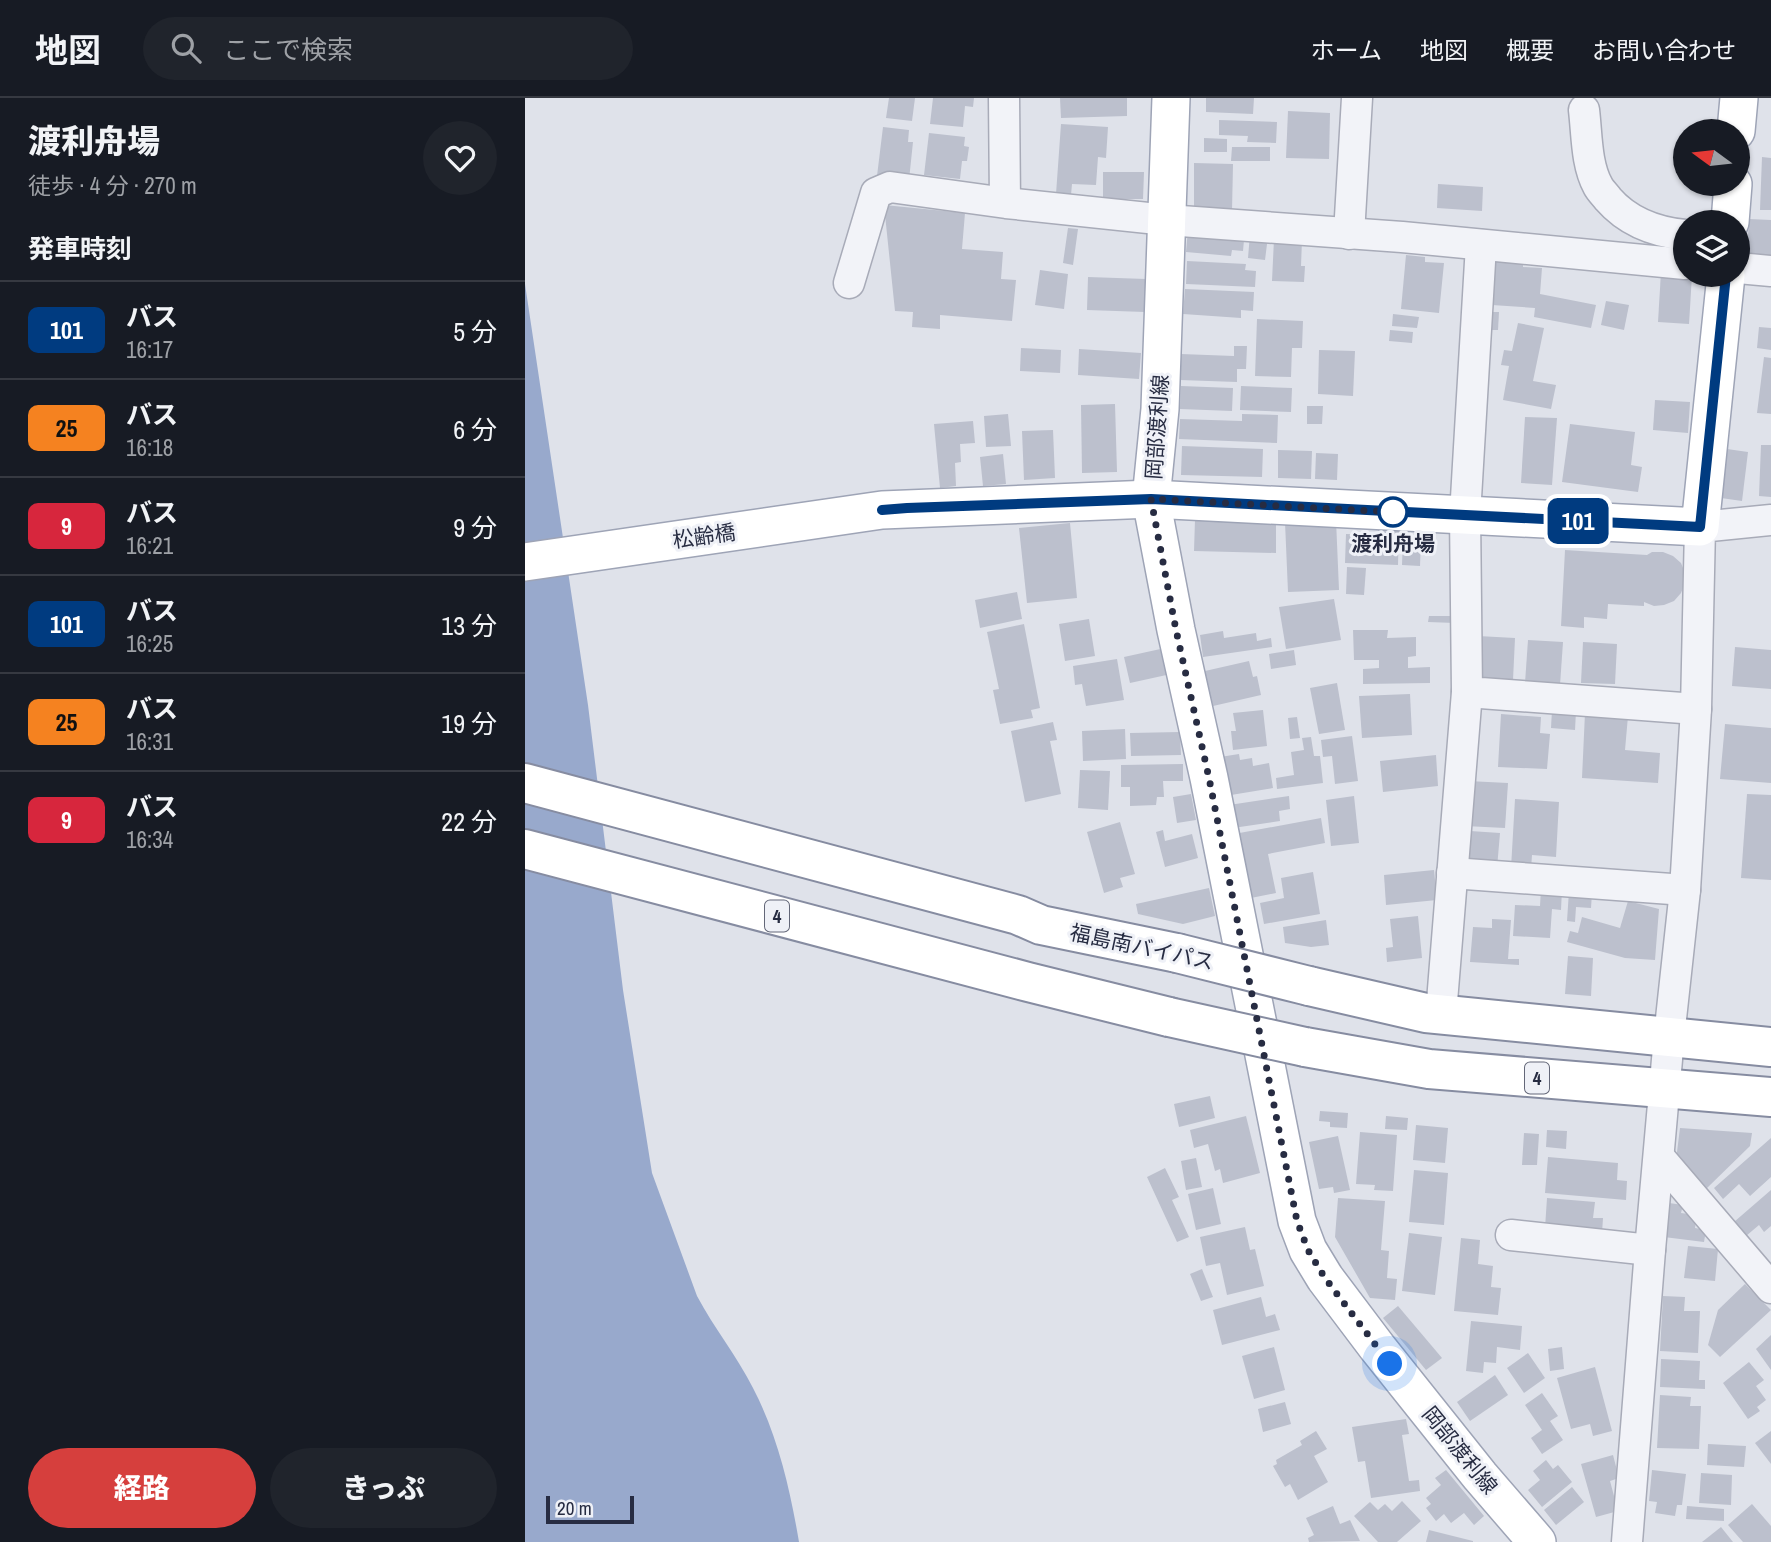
<!DOCTYPE html>
<html lang="ja">
<meta charset="utf-8">
<style>
:root{--surface:#171b24;--page:#20242c;--text:#f1f3f6;--muted:#9ea1a6;--line:#363941;--accent:#d63f3d}
body{margin:0;font-family:"Archivo Narrow","Noto Sans JP",sans-serif;background:var(--page);color:var(--text);height:100vh;display:flex;flex-direction:column;font-size:26px;white-space:nowrap}
*{box-sizing:border-box;margin:0}
p{font-size:23px;color:var(--muted)}
.icon{flex:none;width:38px;height:38px;fill:none;stroke:currentColor;stroke-width:2;stroke-linecap:round;stroke-linejoin:round}
.map{position:relative;flex:1;overflow:hidden}
.sheet{display:flex;flex-direction:column;background:var(--surface);width:525px}
.sheet>*{flex:none}
.badge{padding:0 14px;border-radius:10px;font-size:24px;line-height:46px}
.needle{width:46px;rotate:285deg}
.buttons{position:absolute;left:1148px;top:21px;display:grid;gap:14px}
.buttons a{display:grid;place-items:center;width:77px;height:77px;border-radius:50%;background:var(--surface);box-shadow:0 2px 5px #0004;font-size:35px}
.scale{position:absolute;left:21px;bottom:18px;width:88px;box-sizing:border-box;padding-left:7px;border:4px solid #272c42;border-top:0;font-size:19px;line-height:24px;white-space:nowrap;color:#272c42;-webkit-text-stroke:5px #eff1f7;paint-order:stroke}
.you{position:absolute;width:35px;height:35px;margin:-18px;border:5px solid #fff;border-radius:50%;background:#1a73e8;box-shadow:0 0 0 10px #1a73e833}
.map>.badge{position:absolute;translate:-50% -50%;box-shadow:0 0 0 4px #fff}
h2{padding:0 28px;font-size:26px;line-height:63px}
.round{display:grid;place-items:center;flex:none;width:74px;height:74px;border-radius:37px;background:var(--page)}
.headline{display:flex;align-items:center;justify-content:space-between;height:119px;padding:0 28px}
h1{font-size:33px;font-weight:800;line-height:52px}
.cta{display:flex;gap:14px;margin-top:auto;padding:14px 28px}
.cta a{flex:1;height:80px;border-radius:42px;background:var(--accent);color:#fff;font-size:28px;font-weight:800;line-height:80px;text-align:center}
.cta a+a{background:var(--page);color:var(--text)}
ul{padding:0;list-style:none}
li{display:flex;align-items:center;gap:21px;height:98px;padding:0 28px;border-top:2px solid var(--line)}
li div{flex:1}
li b{display:block;font-size:26px}
li em{font-style:normal}
li .badge{min-width:77px;font-weight:700;text-align:center}
header{display:flex;align-items:center;gap:42px;box-sizing:border-box;height:98px;padding:0 35px;background:var(--surface);border-bottom:2px solid var(--line)}
header strong{font-size:33px}
nav{display:flex;gap:38px;margin-inline-start:auto;font-size:24px}
.search{width:490px;height:63px;background:var(--page);display:flex;align-items:center;gap:18px;box-sizing:border-box;padding:0 24px;border-radius:38px;color:var(--muted);font-size:26px}
main{display:flex;flex:1;min-height:0}
.map>svg:first-child{display:block}
.water{fill:#98a9cc}
.building{fill:#bcc0cd}
.lines{fill:none;stroke-linecap:round;stroke-linejoin:round}
.minor-casing{stroke:#a8abb8;stroke-width:33}
.major-casing{stroke:#9ea4b6;stroke-width:40}
.highway-casing{stroke:#868ca1;stroke-width:42}
.minor{stroke:#f2f3f8;stroke-width:30}
.major{stroke:#fff;stroke-width:37}
.highway{stroke:#fff;stroke-width:38}
.highway-bridge-casing{stroke:#868ca1;stroke-width:42;stroke-linecap:butt}
.highway-bridge{stroke:#fff;stroke-width:38}
.line-casing{stroke:#fff;stroke-width:16}
.line{stroke:#003b80;stroke-width:10}
.walk{stroke:#272c42;stroke-width:7;stroke-dasharray:0 12.6}
.stop-dot{fill:#fff;stroke:#003b80;stroke-width:3.5}
.labels{text-anchor:middle;dominant-baseline:central;stroke-width:6;stroke-linejoin:round;paint-order:stroke}
.shield{fill:#eff1f7;stroke:#636778;stroke-width:2}
.shield-label{font-size:19px;font-weight:bold;fill:#272c42}
.street-label{font-size:21px;fill:#272c42;stroke:#eff1f7}
.stop-label{font-size:21px;font-weight:bold;fill:#272c42;stroke:#eff1f7}
</style>
<header>
<strong>地図</strong>
<div class="search"><svg class="icon" aria-label="search" viewBox="0 0 24 24"><circle cx="10" cy="10" r="6"/><path d="M15 15l6 6"/></svg>ここで検索</div>
<nav><a>ホーム</a><a>地図</a><a>概要</a><a>お問い合わせ</a></nav>
</header>
<main>
<section class="sheet">
<div class="headline"><div><h1>渡利舟場</h1><p>徒歩 · 4 分 · 270 m</p></div><a class="round"><svg class="icon" aria-label="heart" viewBox="0 0 24 24"><path d="M12 20l-8-8c-3-5 5-10 8-4 3-6 11-1 8 4z"/></svg></a></div>
<h2>発車時刻</h2>
<ul>
<li><span class="badge" style="background:#003b80;color:#fff">101</span><div><b>バス</b><p>16:17</p></div><em>5 分</em></li>
<li><span class="badge" style="background:#f58220;color:#111">25</span><div><b>バス</b><p>16:18</p></div><em>6 分</em></li>
<li><span class="badge" style="background:#d7263d;color:#fff">9</span><div><b>バス</b><p>16:21</p></div><em>9 分</em></li>
<li><span class="badge" style="background:#003b80;color:#fff">101</span><div><b>バス</b><p>16:25</p></div><em>13 分</em></li>
<li><span class="badge" style="background:#f58220;color:#111">25</span><div><b>バス</b><p>16:31</p></div><em>19 分</em></li>
<li><span class="badge" style="background:#d7263d;color:#fff">9</span><div><b>バス</b><p>16:34</p></div><em>22 分</em></li>
</ul>
<div class="cta"><a>経路</a><a>きっぷ</a></div>
</section>
<div class="map">
<svg width="1246" height="1444" viewBox="0 0 1246 1444">
<rect width="100%" height="100%" fill="#dfe2ea"/>
<!-- water -->
<path class="water" d="M0,186L63,607L98,892L127,1075L172,1198C189,1230 212,1258 228,1290C253,1338 265,1391 274,1444H0Z"/>
<!-- building -->
<g class="building">
<path d="M364,0H390L387,23L361,20Z"/>
<path d="M408,0H449L448,9L440,8L438,29L405,26Z"/>
<path d="M535,0H602V18L536,20Z"/>
<path d="M681,0H729L728,16L681,14Z"/>
<path d="M763,13L805,15L804,61L761,60Z"/>
<path d="M694,22L752,24L751,45L722,44L723,38L694,37Z"/>
<path d="M536,26L583,29L581,60L573,59L571,87L547,86L546,97L531,96Z"/>
<path d="M358,29L384,32L383,44H388L384,82L352,78Z"/>
<path d="M404,35L440,39L439,48L444,49L442,63H437L435,81L399,77Z"/>
<path d="M679,40L702,41V54H679Z"/>
<path d="M707,49H745V63H706Z"/>
<path d="M1237,59L1246,60V112H1235Z"/>
<path d="M669,65L708,66L707,113L669,112Z"/>
<path d="M578,74H619L618,101H578Z"/>
<path d="M913,86L958,89L957,113L912,110Z"/>
<path d="M359,107L440,115L437,151L478,154L476,181L491,182L487,223L415,217V231L387,229L388,214L370,213Z"/>
<path d="M1224,121L1246,122V159L1222,158Z"/>
<path d="M543,130L553,131L548,167L538,165Z"/>
<path d="M663,131L719,142L718,153L707,152L706,158L661,154Z"/>
<path d="M725,136L743,138L740,162L723,160Z"/>
<path d="M749,141L777,142L776,168H780L779,184L747,183Z"/>
<path d="M881,157L900,159V164L919,165L914,215L876,211Z"/>
<path d="M965,159L998,161V169L1017,170L1015,196L1071,207L1066,230L1009,219L1010,210L967,207L968,193H963Z"/>
<path d="M662,163L721,166L720,172L731,173L730,189L661,186Z"/>
<path d="M515,172L543,176L539,211L510,207Z"/>
<path d="M1136,174L1167,177L1164,226L1133,224Z"/>
<path d="M563,179L621,181L620,214L562,212Z"/>
<path d="M660,191L729,194L728,213L716,212V220L658,216Z"/>
<path d="M1081,203L1104,207L1099,232L1076,227Z"/>
<path d="M966,214H974L973,232H964Z"/>
<path d="M868,216L894,219L892,230L867,228Z"/>
<path d="M732,221L778,223L777,250H767L766,279L730,278Z"/>
<path d="M993,225L1019,230L1008,283L1031,287L1026,311L978,302L984,268L976,267L979,252L987,253Z"/>
<path d="M1234,229L1246,230V252L1232,250Z"/>
<path d="M865,232L888,234L887,245L864,243Z"/>
<path d="M709,248H722L721,271H712V284L655,282L656,256L709,258Z"/>
<path d="M496,250L536,252L535,275L495,273Z"/>
<path d="M554,251L616,255L614,281L553,277Z"/>
<path d="M794,252L830,253L828,298L793,296Z"/>
<path d="M1239,259L1246,260V316L1232,315Z"/>
<path d="M656,288L708,290L707,313L655,311Z"/>
<path d="M716,288L767,290L766,314L715,312Z"/>
<path d="M1130,302L1165,304L1163,335L1128,332Z"/>
<path d="M590,306L592,374L557,375L556,307Z"/>
<path d="M782,308H798L797,326H782Z"/>
<path d="M483,316L486,348L461,349L459,318Z"/>
<path d="M717,316L753,317L752,345L654,341L655,321L717,323Z"/>
<path d="M1000,319L1032,320L1027,387L996,385Z"/>
<path d="M448,323L450,345L435,346L436,364L430,365L431,388L415,390L409,326Z"/>
<path d="M1045,326L1110,334L1106,367L1117,369L1113,394L1037,384Z"/>
<path d="M528,332L530,380L499,382L497,333Z"/>
<path d="M1236,347H1246V399L1234,398Z"/>
<path d="M657,348L738,351L737,379L656,377Z"/>
<path d="M1202,351L1223,354L1217,403L1196,400Z"/>
<path d="M753,352L787,353L786,381L753,380Z"/>
<path d="M791,355L813,356L812,382L790,381Z"/>
<path d="M478,356L481,386L458,388L455,359Z"/>
<path d="M670,421L751,423V455L669,453Z"/>
<path d="M811,422L814,492L763,494L760,424Z"/>
<path d="M545,425L552,500L502,505L494,430Z"/>
<path d="M853,429L874,430L873,467L820,465L821,436L853,437Z"/>
<path d="M878,441L896,442L895,468L877,467Z"/>
<path d="M1040,452L1122,457L1127,454H1138L1148,458L1156,465L1160,475V485L1156,495L1149,503L1139,507L1129,508L1119,504V508L1083,506L1082,521L1059,519V530L1036,528Z"/>
<path d="M822,469L841,470L839,497L821,496Z"/>
<path d="M492,494L497,521L455,530L450,502Z"/>
<path d="M809,501L816,542L761,551L754,509Z"/>
<path d="M904,518H930V525L903,524Z"/>
<path d="M564,521L570,558L540,563L534,526Z"/>
<path d="M499,526L515,610L506,612L508,620L475,626L468,592L474,591L462,534Z"/>
<path d="M828,532H863L862,540L891,539V558L883,559V570L905,569V585L838,586V571L854,570V562H829Z"/>
<path d="M698,533L699,540L731,535L732,543L746,540L747,549L678,559L675,537Z"/>
<path d="M953,538L990,540L988,582L950,580Z"/>
<path d="M1003,542L1038,544L1035,587L1000,585Z"/>
<path d="M1058,544L1092,546L1090,586L1056,585Z"/>
<path d="M1210,549L1246,552V591L1207,588Z"/>
<path d="M640,550L646,576L605,585L599,559Z"/>
<path d="M769,552L771,567L746,571L744,556Z"/>
<path d="M592,561L599,602L561,608L557,586L550,587L548,568Z"/>
<path d="M724,563L728,579L732,578L736,597L688,608L680,573Z"/>
<path d="M812,585L820,632L794,636L785,590Z"/>
<path d="M885,596L887,637L837,640L834,598Z"/>
<path d="M738,612L742,648L708,652L706,633H711L708,615Z"/>
<path d="M1027,612L1051,613L1050,632L1026,630Z"/>
<path d="M1060,615L1103,618L1100,652L1135,655L1133,685L1057,680Z"/>
<path d="M976,616L1016,619L1015,635L1025,636L1022,671L973,669Z"/>
<path d="M772,619L775,640L765,641L763,620Z"/>
<path d="M528,624L532,642L525,643L536,696L500,704L486,633Z"/>
<path d="M1200,626L1246,630V685L1195,681Z"/>
<path d="M600,631L601,661L558,663L557,633Z"/>
<path d="M655,634L656,657L606,658L605,635Z"/>
<path d="M827,638L833,683L810,686L807,658L798,659L796,642Z"/>
<path d="M786,639L789,658H795L798,685L752,691L751,680L769,677L766,654L779,652L777,640Z"/>
<path d="M714,656L715,662L727,660L728,668L744,665L748,690L706,697L702,673L697,674L695,659Z"/>
<path d="M911,657L913,688L858,694L855,663Z"/>
<path d="M658,666V683H638L639,699H632L631,707L605,708V689H596V667Z"/>
<path d="M555,672L585,673L583,712L553,710Z"/>
<path d="M943,683L983,685L980,730L940,728Z"/>
<path d="M666,696L671,722L652,725L648,699Z"/>
<path d="M1222,696L1246,697V782L1216,780Z"/>
<path d="M764,698L765,711L754,713L755,723L708,730L704,707Z"/>
<path d="M829,698L834,745L806,748L801,702Z"/>
<path d="M990,701L1034,704L1031,759L1007,757L1006,771L986,770Z"/>
<path d="M796,720L800,745L743,756L751,795L721,801L709,736Z"/>
<path d="M595,724L610,776L595,780L598,789L579,795L562,734Z"/>
<path d="M638,732L640,743L667,736L673,760L640,769L631,734Z"/>
<path d="M945,733L975,735L972,770L942,768Z"/>
<path d="M909,772L912,802L861,807L859,777Z"/>
<path d="M788,774L795,816L739,826L735,805L759,800L756,780Z"/>
<path d="M684,790L690,818L658,826L613,816L611,806Z"/>
<path d="M1016,790L1037,791L1036,812L1027,811L1025,840L988,838L990,807L1015,808Z"/>
<path d="M1044,793L1067,795L1066,810L1051,809L1050,824L1042,823Z"/>
<path d="M1103,803L1134,811L1130,862L1100,860L1042,844L1045,833L1053,835L1057,819L1095,830Z"/>
<path d="M893,818L897,860L862,864L861,850L868,849L865,821Z"/>
<path d="M967,821L986,822L983,861H994V867L945,864L948,829L967,830Z"/>
<path d="M801,822L804,847L786,849L760,845L758,829Z"/>
<path d="M1043,858L1068,860L1066,898L1040,896Z"/>
<path d="M685,998L690,1020L654,1029L649,1006Z"/>
<path d="M795,1013L823,1015L822,1030L805,1029V1024L794,1023Z"/>
<path d="M721,1018L735,1075L698,1085L695,1071L690,1073L683,1046L669,1050L665,1032Z"/>
<path d="M861,1018L883,1020L882,1032L860,1031Z"/>
<path d="M891,1027L923,1030L920,1065L888,1062Z"/>
<path d="M1155,1030L1227,1035L1225,1048L1181,1091L1151,1062Z"/>
<path d="M1022,1032L1042,1033L1041,1051L1021,1049Z"/>
<path d="M835,1034L872,1037L868,1093L849,1092L850,1087L831,1086Z"/>
<path d="M999,1035L1014,1036L1012,1067H997Z"/>
<path d="M813,1038L825,1092L809,1095L808,1089L794,1091L784,1044Z"/>
<path d="M1246,1040V1079L1225,1098L1214,1086L1198,1101L1189,1090Z"/>
<path d="M1023,1059L1093,1065L1092,1082L1102,1083L1101,1102L1020,1095Z"/>
<path d="M671,1060L677,1089L661,1092L656,1063Z"/>
<path d="M640,1070L654,1099L647,1102L664,1139L652,1144L622,1079Z"/>
<path d="M889,1072L923,1075L919,1127L884,1124Z"/>
<path d="M688,1090L696,1126L671,1132L663,1096Z"/>
<path d="M1246,1092V1128L1239,1134L1234,1127L1221,1138L1209,1124Z"/>
<path d="M813,1100L860,1103L856,1152L864,1153L862,1180L872,1181L870,1202L845,1200L810,1139Z"/>
<path d="M1022,1100L1070,1104L1068,1120H1078L1077,1135L1020,1130Z"/>
<path d="M1144,1105L1158,1107L1156,1115L1172,1117L1170,1130L1181,1132L1179,1144L1139,1139Z"/>
<path d="M720,1129L725,1152L730,1151L739,1188L702,1197L695,1165L681,1168L675,1139Z"/>
<path d="M884,1135L917,1139L910,1197L877,1193Z"/>
<path d="M936,1140L955,1142L953,1166L968,1168L966,1189L976,1190L973,1217L929,1213Z"/>
<path d="M1163,1148L1193,1151L1190,1183L1159,1180Z"/>
<path d="M677,1171L688,1199L676,1203L665,1176Z"/>
<path d="M1220,1186L1246,1212L1195,1259L1183,1247L1193,1212Z"/>
<path d="M1138,1198L1160,1199L1159,1213H1175L1173,1255L1135,1253Z"/>
<path d="M736,1199L741,1219L750,1216L755,1232L697,1247L688,1212Z"/>
<path d="M873,1208L917,1260L901,1272L858,1220Z"/>
<path d="M946,1223L997,1228L995,1252L972,1249L971,1265L959,1264L958,1275L941,1273Z"/>
<path d="M1246,1237V1272L1231,1251Z"/>
<path d="M749,1249L760,1292L729,1301L717,1258Z"/>
<path d="M1037,1249L1039,1271L1025,1273L1023,1251Z"/>
<path d="M1003,1255L1020,1280L999,1295L982,1270Z"/>
<path d="M1136,1261L1175,1263L1174,1282H1180V1291L1135,1289Z"/>
<path d="M1224,1264L1239,1282L1231,1288L1241,1302L1232,1309L1235,1313L1223,1321L1198,1285Z"/>
<path d="M1070,1269L1087,1333L1068,1338L1065,1326L1046,1331L1032,1280Z"/>
<path d="M970,1277L983,1297L945,1323L932,1304Z"/>
<path d="M1017,1295L1033,1318L1025,1323L1038,1342L1017,1356L1006,1340L1017,1332L1000,1307Z"/>
<path d="M1135,1297L1166,1299L1165,1308H1176L1174,1351L1132,1350Z"/>
<path d="M760,1304L766,1326L738,1334L733,1311Z"/>
<path d="M881,1321L884,1336L877,1337L884,1383L894,1382L895,1393L846,1400L840,1363L833,1364L827,1329Z"/>
<path d="M791,1333L802,1351L789,1358L803,1384L773,1402L765,1386L760,1389L748,1368L752,1366L751,1362L777,1347L775,1343Z"/>
<path d="M1246,1333V1366L1230,1345Z"/>
<path d="M1183,1346L1221,1348L1219,1369L1182,1367Z"/>
<path d="M1088,1357L1094,1380L1085,1383L1093,1413L1071,1419L1056,1366Z"/>
<path d="M1021,1362L1028,1371L1033,1367L1047,1384L1017,1409L1003,1392L1015,1382L1008,1373Z"/>
<path d="M921,1372L959,1418L949,1427L939,1415L926,1425L919,1416L911,1423L901,1410L906,1406L901,1400L916,1387L910,1380Z"/>
<path d="M1127,1372L1161,1376L1157,1407H1152L1150,1418L1130,1415L1132,1404L1124,1403Z"/>
<path d="M1176,1375L1207,1377L1206,1407L1174,1405Z"/>
<path d="M1047,1389L1059,1404L1031,1427L1019,1412Z"/>
<path d="M877,1403L896,1423L872,1444H853L829,1418L845,1404L853,1412L860,1406L867,1413Z"/>
<path d="M1227,1406L1246,1428V1444H1218L1203,1427Z"/>
<path d="M808,1408L815,1426L825,1422L835,1443L784,1444L783,1440L789,1437L781,1420Z"/>
<path d="M1162,1408L1199,1411V1423L1161,1421Z"/>
<path d="M1196,1429L1208,1444H1177Z"/>
<path d="M904,1432L948,1443V1444H901Z"/>
</g>
<g class="lines">
<!-- minor casing -->
<g class="minor-casing">
<g id="minor">
<path d="M479,0L480,104"/>
<path d="M1059,12C1062,37 1061,66 1073,88C1075,92 1080,97 1083,101C1103,124 1130,134 1160,137"/>
<path d="M824,136L832,0"/>
<path d="M956,147L940,417L942,594L1171,611"/>
<path d="M1213,170L1246,173"/>
<path d="M324,185L351,95L365,89L481,105L642,122L877,139L1160,166"/>
<path d="M927,775L1160,792"/>
<path d="M916,916L942,594"/>
<path d="M1134,1059L1246,1190"/>
<path d="M986,1137L1125,1152"/>
<path d="M1102,1444L1125,1152L1144,939L1160,792L1171,611L1175,429L1246,422"/>
</g>
</g>
<!-- major casing -->
<g class="major-casing">
<g id="major">
<path d="M646,0L635,311L626,401L651,532L684,680L772,1123L783,1152L800,1180L852,1249L955,1378L1012,1444"/>
<path d="M1211,33L1214,0"/>
<path d="M1205,124L1208,86"/>
<path d="M0,464L357,412L626,401L1175,429L1201,177"/>
</g>
</g>
<!-- highway casing -->
<g class="highway-casing">
<g id="highway">
<path d="M0,685L493,817L516,827L652,855"/>
<path d="M0,751L503,884L644,919"/>
<path d="M784,888L901,915L1246,949"/>
<path d="M780,949L904,971L1246,999"/>
</g>
</g>
<!-- minor -->
<use href="#minor" class="minor"/>
<!-- major -->
<use href="#major" class="major"/>
<!-- highway -->
<use href="#highway" class="highway"/>
<!-- highway-bridge casing -->
<g class="highway-bridge-casing">
<g id="highway-bridge">
<path d="M652,855L784,888"/>
<path d="M644,919L780,949"/>
</g>
</g>
<!-- highway-bridge -->
<use href="#highway-bridge" class="highway-bridge"/>
</g>
<g class="lines">
<!-- line casing -->
<g class="line-casing">
<path id="line" d="M357,412L382,410L626,401L1175,429L1201,177"/>
</g>
<!-- line -->
<use href="#line" class="line"/>
<!-- walk -->
<path class="walk" d="M865,1266L800,1180L783,1152L772,1123L684,680L651,532L626,401L868,414"/>
</g>
<!-- markers -->
<circle class="stop-dot" cx="868" cy="414" r="14"/>
<g class="labels">
<!-- shield labels -->
<g class="shield">
<rect x="240" y="802.5" width="24" height="31" rx="5"/>
<rect x="1000" y="964.5" width="24" height="31" rx="5"/>
</g>
<g class="shield-label">
<text x="252" y="818">4</text>
<text x="1012" y="980">4</text>
</g>
<!-- street labels -->
<g class="street-label">
<text transform="translate(632 329) rotate(-86)">岡部渡利線</text>
<text transform="translate(179 438) rotate(-8)">松齢橋</text>
<text transform="translate(617 849) rotate(12)">福島南バイパス</text>
<text transform="translate(935 1352) rotate(51)">岡部渡利線</text>
</g>
<!-- stop labels -->
<g class="stop-label">
<text x="868" y="445">渡利舟場</text>
</g>
</g>
</svg>
<div class="buttons">
<a><svg class="needle" viewBox="-14 -14 28 28"><path d="M0-13l5 13h-10z" fill="#e53935"/><path d="M0 13l5-13h-10z" fill="#9ea1a6"/></svg></a>
<a><svg class="icon" aria-label="layers" viewBox="0 0 24 24"><path d="M12 4l9 5-9 5-9-5zM3 14l9 5 9-5"/></svg></a>
</div>
<div class="scale">20 m</div>
<div class="you" style="left:865px;top:1266px"></div>
<b class="badge" style="left:1053px;top:423px;background:#003b80;color:#fff">101</b>
</div>
</main>
